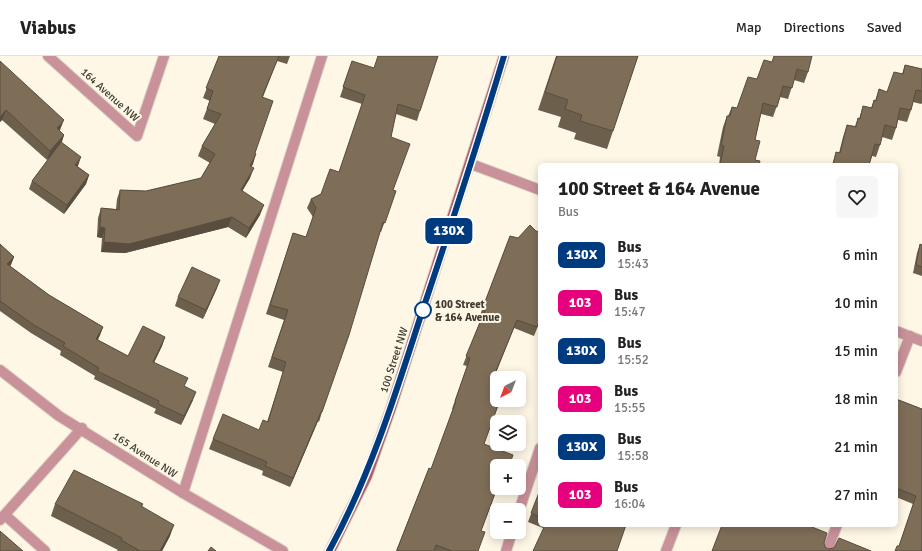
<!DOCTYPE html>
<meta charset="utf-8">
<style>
:root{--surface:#fff;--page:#f6f6f6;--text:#222;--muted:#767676;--line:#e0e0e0}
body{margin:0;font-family:Signika,sans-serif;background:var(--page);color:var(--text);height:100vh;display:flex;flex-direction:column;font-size:15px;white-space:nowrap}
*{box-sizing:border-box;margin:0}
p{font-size:13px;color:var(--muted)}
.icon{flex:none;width:22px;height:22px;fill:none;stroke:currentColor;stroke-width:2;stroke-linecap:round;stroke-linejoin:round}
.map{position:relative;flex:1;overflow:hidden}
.side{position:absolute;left:538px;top:107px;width:360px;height:364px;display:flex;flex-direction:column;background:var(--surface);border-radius:6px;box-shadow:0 2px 10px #0003}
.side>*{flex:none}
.badge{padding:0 8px;border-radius:6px;font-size:14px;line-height:26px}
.needle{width:26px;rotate:222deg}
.controls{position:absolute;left:490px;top:315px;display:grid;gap:8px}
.controls a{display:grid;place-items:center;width:36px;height:36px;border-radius:6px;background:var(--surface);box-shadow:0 2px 10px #0003;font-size:20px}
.map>.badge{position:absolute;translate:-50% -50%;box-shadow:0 0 0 2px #fff}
.round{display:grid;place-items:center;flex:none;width:42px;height:42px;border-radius:6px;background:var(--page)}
.head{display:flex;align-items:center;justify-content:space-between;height:68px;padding:0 20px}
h1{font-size:19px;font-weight:700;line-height:30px}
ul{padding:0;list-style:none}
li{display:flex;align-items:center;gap:12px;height:48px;padding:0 20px}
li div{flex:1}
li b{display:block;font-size:15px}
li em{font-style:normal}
li .badge{min-width:44px;font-weight:700;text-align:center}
header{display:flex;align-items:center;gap:24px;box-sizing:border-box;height:56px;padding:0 20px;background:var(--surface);border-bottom:1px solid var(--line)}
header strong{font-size:19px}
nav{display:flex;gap:22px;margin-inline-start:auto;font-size:14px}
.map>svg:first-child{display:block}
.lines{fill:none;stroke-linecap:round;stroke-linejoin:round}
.lane-casing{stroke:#dbd5c5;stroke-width:12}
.street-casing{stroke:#dbd5c5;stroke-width:12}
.secondary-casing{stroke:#dbd5c5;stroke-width:12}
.lane{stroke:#c9919a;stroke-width:10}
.street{stroke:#c9919a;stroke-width:10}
.secondary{stroke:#ae5f6d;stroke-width:10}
.wall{fill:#6c5f4c}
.shaded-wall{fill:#584d3e}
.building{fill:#7e6e58;stroke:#584d3e}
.line-casing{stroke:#fff;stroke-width:9}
.line{stroke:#003b80;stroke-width:6}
.stop-dot{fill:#fff;stroke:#003b80;stroke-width:2}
.labels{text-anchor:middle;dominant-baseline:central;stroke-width:4;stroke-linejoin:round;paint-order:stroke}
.street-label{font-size:11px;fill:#3e3a2f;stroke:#fef7e6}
.stop-label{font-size:11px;font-weight:bold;fill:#3e3a2f;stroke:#fef7e6;text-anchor:start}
</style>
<header>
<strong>Viabus</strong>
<nav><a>Map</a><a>Directions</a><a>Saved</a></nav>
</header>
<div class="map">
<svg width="922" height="495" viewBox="0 0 922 495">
<rect width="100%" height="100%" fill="#fef7e6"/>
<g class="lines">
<!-- lane casing -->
<g class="lane-casing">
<g id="lane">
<path d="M896,316L910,280"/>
<path d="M183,437L322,0"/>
<path d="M519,455L540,392"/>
<path d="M5,459L45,495"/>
<path d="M0,464L82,372"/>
<path d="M506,495L512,476"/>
<path d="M827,495L837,469"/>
</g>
</g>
<!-- street casing -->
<g class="street-casing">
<g id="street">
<path d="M48,0L137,80L164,0"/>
<path d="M471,108L540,134"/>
<path d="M896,275L922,285"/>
<path d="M0,314L59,360L183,437L283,495"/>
<path d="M666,495L676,469"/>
</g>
</g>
<!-- secondary casing -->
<g class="secondary-casing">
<path id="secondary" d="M330,495L367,420L391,352L504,0"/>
</g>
<!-- lane -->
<use href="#lane" class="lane"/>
<!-- street -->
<use href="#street" class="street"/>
<!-- secondary -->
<use href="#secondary" class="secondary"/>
</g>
<!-- wall -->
<g class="wall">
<path d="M219,0H290L287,8L277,5L263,41L253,108L251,111L250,122L242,135L260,159L246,182L228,171L125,197L101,196L102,182L97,181L98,162L101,152L116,153L117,143L120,134L146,135L201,122L210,107L198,100L202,90L215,68L203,63L210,45L203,42Z"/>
<path d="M556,0H638L607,93L574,83L576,77L558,71L561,61L538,54Z"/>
<path d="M0,5L60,74V75L64,79L61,87L77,110L89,119L86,128L64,158L29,133L32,125L51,100L47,104L2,64L0,66Z"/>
<path d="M352,5L420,55L417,65L396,58L391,81L393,134L396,135L381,176H380L322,356L319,366L318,365L290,431L262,419L263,415L209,393L213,383L259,374L267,366L283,316L268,311L284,264L266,258L293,177L306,181L313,161L307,152L311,143L321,138L339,116L362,48L340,41Z"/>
<path d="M772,6L808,16L804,27L794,24L788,43L780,41L773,61L761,58L755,84V104L759,109H719L720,101L717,100L723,71L727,60H728L732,51L737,52L757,23Z"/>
<path d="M905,9L922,13V47L921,48L913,46L911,54L907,66L898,64L896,72L892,84L882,81L880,89L876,101L872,100L869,109H832L836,96L839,97L843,81L847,69L855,70L858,62L859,63L863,50L871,52L874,44L875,45L879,33L887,36L902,18Z"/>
<path d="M536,175L540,265L534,280L514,272L492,327L484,388L497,410V432H501L500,434L497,433L481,475L478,495H396L429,412L431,413L453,353H452L467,310L463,309L482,260L480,259L510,180L518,182Z"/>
<path d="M0,188L14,201L10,210L49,239L103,271L100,279L98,284L128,300L165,281L162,290L154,307L185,331L193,344L181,369L154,357L156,353L94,323L95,320L60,299L61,295L31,277L0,255Z"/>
<path d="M920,188L922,189V220L913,217L917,197Z"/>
<path d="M217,232L203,263L175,250L178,241Z"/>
<path d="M896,343L922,353V495L899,490L913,448L896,441Z"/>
<path d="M540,434V469H626L543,472L528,466Z"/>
<path d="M55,448H143L142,451L170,480L162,495H117L118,494L51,460Z"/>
</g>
<!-- shaded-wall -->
<g class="shaded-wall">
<path d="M6,54L2,64L0,66V61Z"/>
<path d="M64,64L60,74L53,82L57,72Z"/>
<path d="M64,79L61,89L47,104L50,95Z"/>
<path d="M256,98L253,108L246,120L250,110Z"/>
<path d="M81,101L78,110L72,117L75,109Z"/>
<path d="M254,112L250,122L237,144L241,134Z"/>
<path d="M89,119L86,128L64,158L67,149Z"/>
<path d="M264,149L260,159L246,182L249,172Z"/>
<path d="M232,161L228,171L125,197L101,196L104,186Z"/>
<path d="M100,171L105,172L102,182L97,181Z"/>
<path d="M14,201L11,209L4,217L7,208Z"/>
<path d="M220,224L217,232L203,263L206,254Z"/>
<path d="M103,271L100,279L93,292L96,283Z"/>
<path d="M165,281L162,290L150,314L153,306Z"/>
<path d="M196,336L193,344L181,369L184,360Z"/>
<path d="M321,356L318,365L290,431L293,422Z"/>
<path d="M174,469L170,480L162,495H160Z"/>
</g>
<!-- building -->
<g class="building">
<path d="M219,0H279L262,41L273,45L255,97L256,98L250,110L254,112L241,134L264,149L249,172L232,161L129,188L104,186L105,172L100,171L101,152L119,154L120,134L146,135L201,122L215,98L202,90L221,58L207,53L213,35L206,32Z"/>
<path d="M378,0H438L420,55L398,48L391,81L410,88L393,134L396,135L385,167L383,166L349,279L322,356H321L293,422L265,410L267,406L213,383L223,358L259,374L263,364L268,366L286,306L272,301L288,254L270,249L293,177L306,181L316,152L311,143L321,138L330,113L339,116L365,39L343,31L352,5L374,12Z"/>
<path d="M557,0H638L613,75L580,65L582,59L565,53L568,44L545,36Z"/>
<path d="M774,0H812L808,16L797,13L792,32L783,30L777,51L763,47L755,84L760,85L755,104L760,105L759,109H720L724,90H721L727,60H730L732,51L737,52L748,21L757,23L764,4L772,6Z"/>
<path d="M0,5L64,64L57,72L64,79L50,95L6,54L0,61Z"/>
<path d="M905,9L922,13V35L916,34L911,54L900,52L896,72L885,69L880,89L875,88L869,109H833L836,96L840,97L847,69L856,71L858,62L860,63L863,50L872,52L874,44L876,45L879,33L887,36L894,16L903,18Z"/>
<path d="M61,86L81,101L75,109L89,119L67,149L32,125Z"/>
<path d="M530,169L536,175L540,176V264L537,271L517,264L491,327L497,329V344H500L484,388L513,399L509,410H497V432L481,475L485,476L478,495H452L436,489L434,495H400L397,494L429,412L431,413L456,345H455L470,302L466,300L486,252L483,251L510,180L518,182Z"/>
<path d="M0,188L14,201L7,208L49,239L103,271L96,283L128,300L143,270L165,281L153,306L188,322L184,330L196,336L184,360L158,348L159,345L97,315L99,312L63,290L65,287L34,269L0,245Z"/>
<path d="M920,188L922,189V211L916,209Z"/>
<path d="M192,211L220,224L206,254L178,241Z"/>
<path d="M896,343L922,353V495H895L897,490H899L916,440L896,432V375L897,372H896Z"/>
<path d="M74,414L143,448L141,450L174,469L160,495H140L121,484L122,482L55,448Z"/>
<path d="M540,434V461L531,457Z"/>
<path d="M545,469H626L617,495H533Z"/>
<path d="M722,469H807L827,477L824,487L825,491L828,493L834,492L839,482L871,495H712Z"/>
<path d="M0,475L23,495H0Z"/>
<path d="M211,491L216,495H208Z"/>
</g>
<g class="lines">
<!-- line casing -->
<g class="line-casing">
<path id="line" d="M329,495C370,420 395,340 421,259C450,173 478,87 504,0"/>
</g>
<!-- line -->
<use href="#line" class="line"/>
</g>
<!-- markers -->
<circle class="stop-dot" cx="423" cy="254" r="8"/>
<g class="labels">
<!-- street labels -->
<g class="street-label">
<text transform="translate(110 39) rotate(42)">164 Avenue NW</text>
<text transform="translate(394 304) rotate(-72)">100 Street NW</text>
<text transform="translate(145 399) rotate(33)">165 Avenue NW</text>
</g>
<!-- stop labels -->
<g class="stop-label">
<text x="435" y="248">100 Street<tspan x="435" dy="13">&amp; 164 Avenue</tspan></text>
</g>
</g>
</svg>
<div class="controls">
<a><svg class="needle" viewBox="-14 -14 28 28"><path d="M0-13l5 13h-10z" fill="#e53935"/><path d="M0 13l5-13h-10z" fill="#767676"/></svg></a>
<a><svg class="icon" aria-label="layers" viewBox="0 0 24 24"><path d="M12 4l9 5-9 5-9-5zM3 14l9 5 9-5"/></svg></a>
<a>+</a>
<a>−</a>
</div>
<b class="badge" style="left:449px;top:175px;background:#003b80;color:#fff">130X</b>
<section class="side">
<div class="head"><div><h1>100 Street &amp; 164 Avenue</h1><p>Bus</p></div><a class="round"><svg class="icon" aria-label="heart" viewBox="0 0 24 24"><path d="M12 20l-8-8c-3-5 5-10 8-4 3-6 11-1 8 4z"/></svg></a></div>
<ul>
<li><span class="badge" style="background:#003b80;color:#fff">130X</span><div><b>Bus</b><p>15:43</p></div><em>6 min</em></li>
<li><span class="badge" style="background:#e6007e;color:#fff">103</span><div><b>Bus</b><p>15:47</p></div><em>10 min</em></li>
<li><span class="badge" style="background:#003b80;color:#fff">130X</span><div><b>Bus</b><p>15:52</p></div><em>15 min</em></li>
<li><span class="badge" style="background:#e6007e;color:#fff">103</span><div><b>Bus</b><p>15:55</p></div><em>18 min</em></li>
<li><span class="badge" style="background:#003b80;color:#fff">130X</span><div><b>Bus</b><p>15:58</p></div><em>21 min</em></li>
<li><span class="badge" style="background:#e6007e;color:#fff">103</span><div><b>Bus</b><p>16:04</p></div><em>27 min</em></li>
</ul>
</section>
</div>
